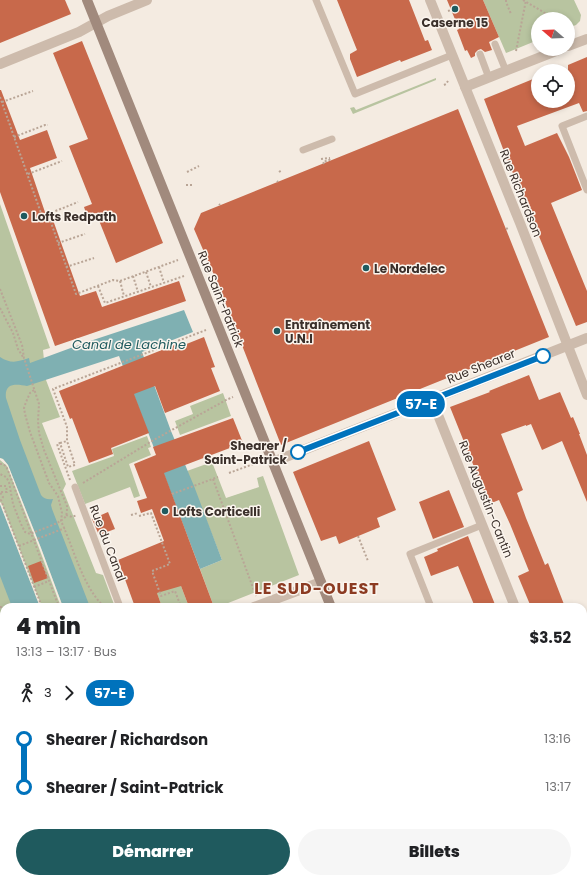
<!DOCTYPE html>
<html lang="fr">
<meta charset="utf-8">
<style>
:root{--surface:#fff;--page:#f6f6f6;--text:#202124;--muted:#757577;--accent:#1f5a5e}
body{margin:0;font-family:Poppins,sans-serif;background:var(--page);color:var(--text);height:100vh;display:flex;flex-direction:column;font-size:15px;white-space:nowrap}
*{box-sizing:border-box;margin:0}
p{font-size:13px;color:var(--muted)}
.icon{flex:none;width:22px;height:22px;fill:none;stroke:currentColor;stroke-width:2;stroke-linecap:round;stroke-linejoin:round}
.map{position:relative;flex:1;overflow:hidden}
.details{position:absolute;left:0px;top:603px;width:587px;height:280px;display:flex;flex-direction:column;background:var(--surface);border-radius:12px 12px 0 0;box-shadow:0 2px 6px #0003}
.details>*{flex:none}
.badge{padding:0 8px;border-radius:13px;font-size:14px;line-height:26px}
.needle{width:26px;rotate:289deg}
.controls{position:absolute;left:531px;top:12px;display:grid;gap:8px}
.controls a{display:grid;place-items:center;width:44px;height:44px;border-radius:50%;background:var(--surface);box-shadow:0 2px 6px #0003;font-size:20px}
.map>.badge{position:absolute;translate:-50% -50%;box-shadow:0 0 0 2px #fff}
.legs{display:flex;align-items:center;gap:6px;height:44px;padding:0 16px;font-size:13px}
.legs p{margin-inline-start:auto}
.overview{display:flex;align-items:center;justify-content:space-between;height:68px;padding:0 16px}
h1{font-size:22px;font-weight:800;line-height:30px}
.cta{display:flex;gap:8px;margin-top:auto;padding:8px 16px}
.cta a{flex:1;height:46px;border-radius:24px;background:var(--accent);color:#fff;font-size:16px;font-weight:800;line-height:46px;text-align:center}
.cta a+a{background:var(--page);color:var(--text)}
ul{padding:0 16px;list-style:none}
li{display:flex;align-items:center;gap:14px;height:48px;font-size:15px}
li i{display:grid;place-items:center;width:6px;height:100%;margin:0 5px;background:currentColor}
li i::after{content:'';width:10px;height:10px;margin:-5px;border:3px solid;border-radius:50%;background:var(--surface)}
li p{margin-inline-start:auto}
li:first-child i{background:linear-gradient(#0000 50%,currentColor 0)}
li:last-child i{background:linear-gradient(currentColor 50%,#0000 0)}
.map>svg:first-child{display:block}
.green{fill:#b8c4a0}
.water{fill:#7fb0b2}
.pier{fill:#f4ebe1}
.building{fill:#c8694b}
.lines{fill:none;stroke-linecap:round;stroke-linejoin:round}
.path{stroke:#b9a596;stroke-width:2;stroke-dasharray:2 2;stroke-linecap:butt}
.lane{stroke:#cdbbac;stroke-width:7}
.street{stroke:#cdbbac;stroke-width:10}
.secondary{stroke:#a18a7d;stroke-width:10}
.line-1-casing{stroke:#fff;stroke-width:9}
.line-1{stroke:#0072bc;stroke-width:6}
.poi-dot{fill:#1f5a5e;stroke:#fbf5ee;stroke-width:1.5}
.stop-1-dot{fill:#fff;stroke:#0072bc;stroke-width:2}
.labels{text-anchor:middle;dominant-baseline:central;stroke-width:3;stroke-linejoin:round;paint-order:stroke}
.poi-label{font-size:12px;font-weight:bold;fill:#3b302b;stroke:#fbf5ee;text-anchor:start}
.street-label{font-size:12px;fill:#3b302b;stroke:#fbf5ee}
.stop-label{font-size:12px;font-weight:bold;fill:#3b302b;stroke:#fbf5ee;text-anchor:end}
.water-label{font-size:13px;font-style:italic;fill:#1f5a5e;stroke:#fbf5ee}
.district-label{font-size:16px;font-weight:bold;letter-spacing:1px;fill:#8c3b22;stroke:#fbf5ee}
</style>
<div class="map">
<svg width="587" height="883" viewBox="0 0 587 883">
<rect width="100%" height="100%" fill="#f4ebe1"/>
<!-- green -->
<g class="green">
<path d="M483,0H574L581,15L580,21L576,25L568,28V19H538V40L506,53Z"/>
<path d="M436,78V80L353,114L350,108L354,107L356,110Z"/>
<path d="M0,204L50,348L43,350L46,380L60,417L42,423L66,484L63,490L96,573L103,575L115,607H4V879H253L254,883H0Z"/>
<path d="M223,393L231,416L180,435L175,421L193,414L190,406Z"/>
<path d="M147,436L151,447L148,448L151,455L129,464L140,496L134,498L130,487L85,504L72,471L114,456L112,449Z"/>
<path d="M212,462L226,498L259,487L257,478L263,476L299,575L218,607H214L200,569L222,560L187,471Z"/>
<path d="M148,569L181,586L189,607H162Z"/>
</g>
<!-- water -->
<g class="water">
<path d="M184,310L193,332L142,352L171,431L194,486L222,560L200,569L119,356L27,386C17,384 4,382 6,398L20,440L41,495C44,499 48,500 53,499L51,505L52,509L90,607H63L41,548L8,465L3,459L0,458V357C11,364 17,362 29,358L30,363L87,342Z"/>
<path d="M0,504L40,607H12L0,576Z"/>
<path d="M96,879H220L222,883H98Z"/>
</g>
<!-- pier -->
<g class="pier">
<path d="M0,458L3,459L8,465L41,548L63,607H61L39,548L7,466L0,460Z"/>
<path d="M0,502L2,504L42,607H40L0,504Z"/>
</g>
<!-- building -->
<g class="building">
<path d="M0,0H65L71,14L0,43Z"/>
<path d="M337,0H409L425,41L428,40L432,50L401,62L400,60L357,77L350,59V54L357,50Z"/>
<path d="M447,0H483L499,37L489,42L492,50L485,52L481,49L478,50L475,53V56L471,58L467,50L465,51L457,30L459,29Z"/>
<path d="M82,41L163,243L116,263L96,213L87,216L84,207L92,204L69,146L88,139L53,53Z"/>
<path d="M587,57V111L583,112L579,103L517,126L525,146L557,133L569,157L582,190L551,203L587,291V322L576,326L505,154L484,99L538,77V101H568V65Z"/>
<path d="M0,90H1L20,140L47,130L57,158L30,168L48,221L53,220L80,296L96,291L102,307L179,281L186,301L55,346L0,192Z"/>
<path d="M458,109L549,337L281,445L218,284L194,229L201,213Z"/>
<path d="M204,337L215,367L211,368L220,391L165,413L155,386L134,394L149,433L111,448L113,454L89,463L72,418L70,419L59,391L182,342L184,345Z"/>
<path d="M529,375L539,400L560,392L571,418L573,417L580,434H579L587,455V502L562,441L542,450L531,424L526,426V425L501,434L523,490L517,493L526,518L545,565L548,563L565,607H531L518,576L529,571L510,524L499,500L489,504L450,407L490,392L489,391Z"/>
<path d="M233,418L243,443L164,473L214,607H189L181,586L157,593L162,607H135L118,560L164,541L152,509L141,513L137,501L147,498L134,464L156,455L153,447Z"/>
<path d="M369,441L396,510L377,518L380,527L339,544L336,536L321,541L293,472Z"/>
<path d="M449,490L464,527L433,539L419,502Z"/>
<path d="M108,512L115,529L99,535L92,519Z"/>
<path d="M468,536L484,577L496,607H475L458,566L431,576L424,557L438,551L437,549Z"/>
<path d="M41,561L48,578L34,583L28,566Z"/>
</g>
<g class="lines">
<!-- path -->
<g class="path">
<path d="M506,0V2L511,14"/>
<path d="M523,0L555,19"/>
<path d="M448,11L451,10"/>
<path d="M568,27L571,29"/>
<path d="M516,51L526,0"/>
<path d="M444,85L446,84L448,81"/>
<path d="M0,97L42,216L48,214L76,294L113,280L120,281L178,260"/>
<path d="M2,102L33,91"/>
<path d="M14,137L45,125H48"/>
<path d="M321,159L330,158"/>
<path d="M324,164L323,162L329,160L331,158"/>
<path d="M187,172L199,166"/>
<path d="M279,172L282,170"/>
<path d="M28,174L62,161"/>
<path d="M277,181L278,182"/>
<path d="M186,185H192"/>
<path d="M219,204L220,205"/>
<path d="M48,214L78,202"/>
<path d="M506,229L508,228"/>
<path d="M58,243L85,234"/>
<path d="M66,267L94,258"/>
<path d="M159,267L164,283"/>
<path d="M146,272L151,287"/>
<path d="M133,276L138,292"/>
<path d="M120,281L124,296"/>
<path d="M98,286L105,303L184,276"/>
<path d="M0,289L22,345L24,358L39,404L38,421L39,433L44,450L67,506C67,510 67,513 66,516C61,524 38,530 30,534L25,532L20,522L13,504L9,482L6,477L0,474"/>
<path d="M0,308L13,333L18,349L23,357"/>
<path d="M237,338L239,337"/>
<path d="M34,390L30,393L26,402L24,408L25,414L30,432L49,483L58,496L62,513L61,521C74,549 82,585 104,607"/>
<path d="M60,443L67,441"/>
<path d="M0,464H2L6,466L9,473L31,533L59,607"/>
<path d="M229,473L259,462"/>
<path d="M213,479L256,596"/>
<path d="M70,480L57,444L60,443L68,467L75,465L67,441V427L53,389L206,330"/>
<path d="M83,483L152,441L226,400L233,397"/>
<path d="M0,486H6L7,492H0L3,497L1,500L42,607"/>
<path d="M172,494L218,477"/>
<path d="M66,515L72,517L77,515"/>
<path d="M131,515L138,513"/>
<path d="M139,516L151,513L170,564L152,571L161,596L175,591L181,607"/>
<path d="M358,536L368,561"/>
<path d="M19,546L65,528"/>
<path d="M34,587L49,581"/>
<path d="M0,607H1L4,614"/>
<path d="M0,705L4,734"/>
<path d="M583,816L587,815"/>
<path d="M0,818L4,836"/>
<path d="M14,879L15,883"/>
<path d="M77,879L78,883"/>
<path d="M89,879L91,883"/>
<path d="M229,879L230,883"/>
<path d="M246,879L248,883"/>
<path d="M421,883L431,879"/>
</g>
<!-- lane -->
<g class="lane">
<path d="M316,0L355,94L452,55"/>
<path d="M495,44L506,71"/>
<path d="M480,54L489,78"/>
<path d="M587,116L562,126L587,190"/>
<path d="M303,150L332,139"/>
<path d="M75,487L120,607"/>
<path d="M431,607L410,554L482,525"/>
</g>
<!-- street -->
<g class="street">
<path d="M430,0L520,223L587,395"/>
<path d="M568,46L587,39"/>
<path d="M0,64L79,32L108,16L147,0"/>
<path d="M465,87L561,49"/>
<path d="M432,400L515,607"/>
<path d="M273,462L587,338"/>
<path d="M254,607L321,582"/>
<path d="M0,683L4,684"/>
<path d="M583,776L587,786"/>
<path d="M583,834L587,832"/>
<path d="M457,883L468,879"/>
</g>
<!-- secondary -->
<g class="secondary">
<path d="M87,0C168,203 250,405 331,607"/>
<path d="M442,879L443,883"/>
</g>
</g>
<g class="lines">
<!-- line-1 casing -->
<g class="line-1-casing">
<path id="line-1" d="M298,452L543,356"/>
</g>
<!-- line-1 -->
<use href="#line-1" class="line-1"/>
</g>
<!-- markers -->
<g class="poi-dot">
<circle cx="455" cy="9" r="4"/>
<circle cx="24" cy="216" r="4"/>
<circle cx="366" cy="268" r="4"/>
<circle cx="277" cy="331" r="4"/>
<circle cx="165" cy="511" r="4"/>
</g>
<g class="stop-1-dot">
<circle cx="543" cy="356" r="7"/>
<circle cx="298" cy="452" r="7"/>
</g>
<g class="labels">
<!-- poi labels -->
<g class="poi-label">
<text x="455" y="22" text-anchor="middle">Caserne 15</text>
<text x="32" y="216">Lofts Redpath</text>
<text x="374" y="268">Le Nordelec</text>
<text x="285" y="324">Entraînement<tspan x="285" dy="14">U.N.I</tspan></text>
<text x="173" y="511">Lofts Corticelli</text>
</g>
<!-- street labels -->
<g class="street-label">
<text transform="translate(521 193) rotate(68)">Rue Richardson</text>
<text transform="translate(221 299) rotate(68)">Rue Saint-Patrick</text>
<text transform="translate(481 366) rotate(-22)">Rue Shearer</text>
<text transform="translate(486 499) rotate(68)">Rue Augustin-Cantin</text>
<text transform="translate(108 543) rotate(69)">Rue du Canal</text>
</g>
<!-- stop labels -->
<g class="stop-label">
<text x="287" y="445">Shearer /<tspan x="287" dy="14">Saint-Patrick</tspan></text>
</g>
<!-- water labels -->
<g class="water-label">
<text x="129" y="344">Canal de Lachine</text>
</g>
<!-- district labels -->
<g class="district-label">
<text x="317" y="588">LE SUD-OUEST</text>
</g>
</g>
</svg>
<div class="controls">
<a><svg class="needle" viewBox="-14 -14 28 28"><path d="M0-13l5 13h-10z" fill="#e53935"/><path d="M0 13l5-13h-10z" fill="#757577"/></svg></a>
<a><svg class="icon" aria-label="locate" viewBox="0 0 24 24"><circle cx="12" cy="12" r="6"/><path d="M12 2v4M12 18v4M2 12h4M18 12h4"/></svg></a>
</div>
<b class="badge" style="left:421px;top:404px;background:#0072bc;color:#fff">57-E</b>
<section class="details">
<div class="overview"><div><h1>4 min</h1><p>13:13 – 13:17 · Bus</p></div><b>$3.52</b></div>
<div class="legs"><svg class="icon" aria-label="walk" viewBox="0 0 24 24"><circle cx="13" cy="4" r="2"/><path d="M13 8l-2 6 4 7M11 14l-3 7M7 12l3-4h3l4 4"/></svg>3<svg class="icon" aria-label="forward" viewBox="0 0 24 24"><path d="M9 5l7 7-7 7"/></svg><b class="badge" style="background:#0072bc;color:#fff">57-E</b></div>
<ul>
<li><i style="color:#0072bc"></i><b>Shearer / Richardson</b><p>13:16</p></li>
<li><i style="color:#0072bc"></i><b>Shearer / Saint-Patrick</b><p>13:17</p></li>
</ul>
<div class="cta"><a>Démarrer</a><a>Billets</a></div>
</section>
</div>
